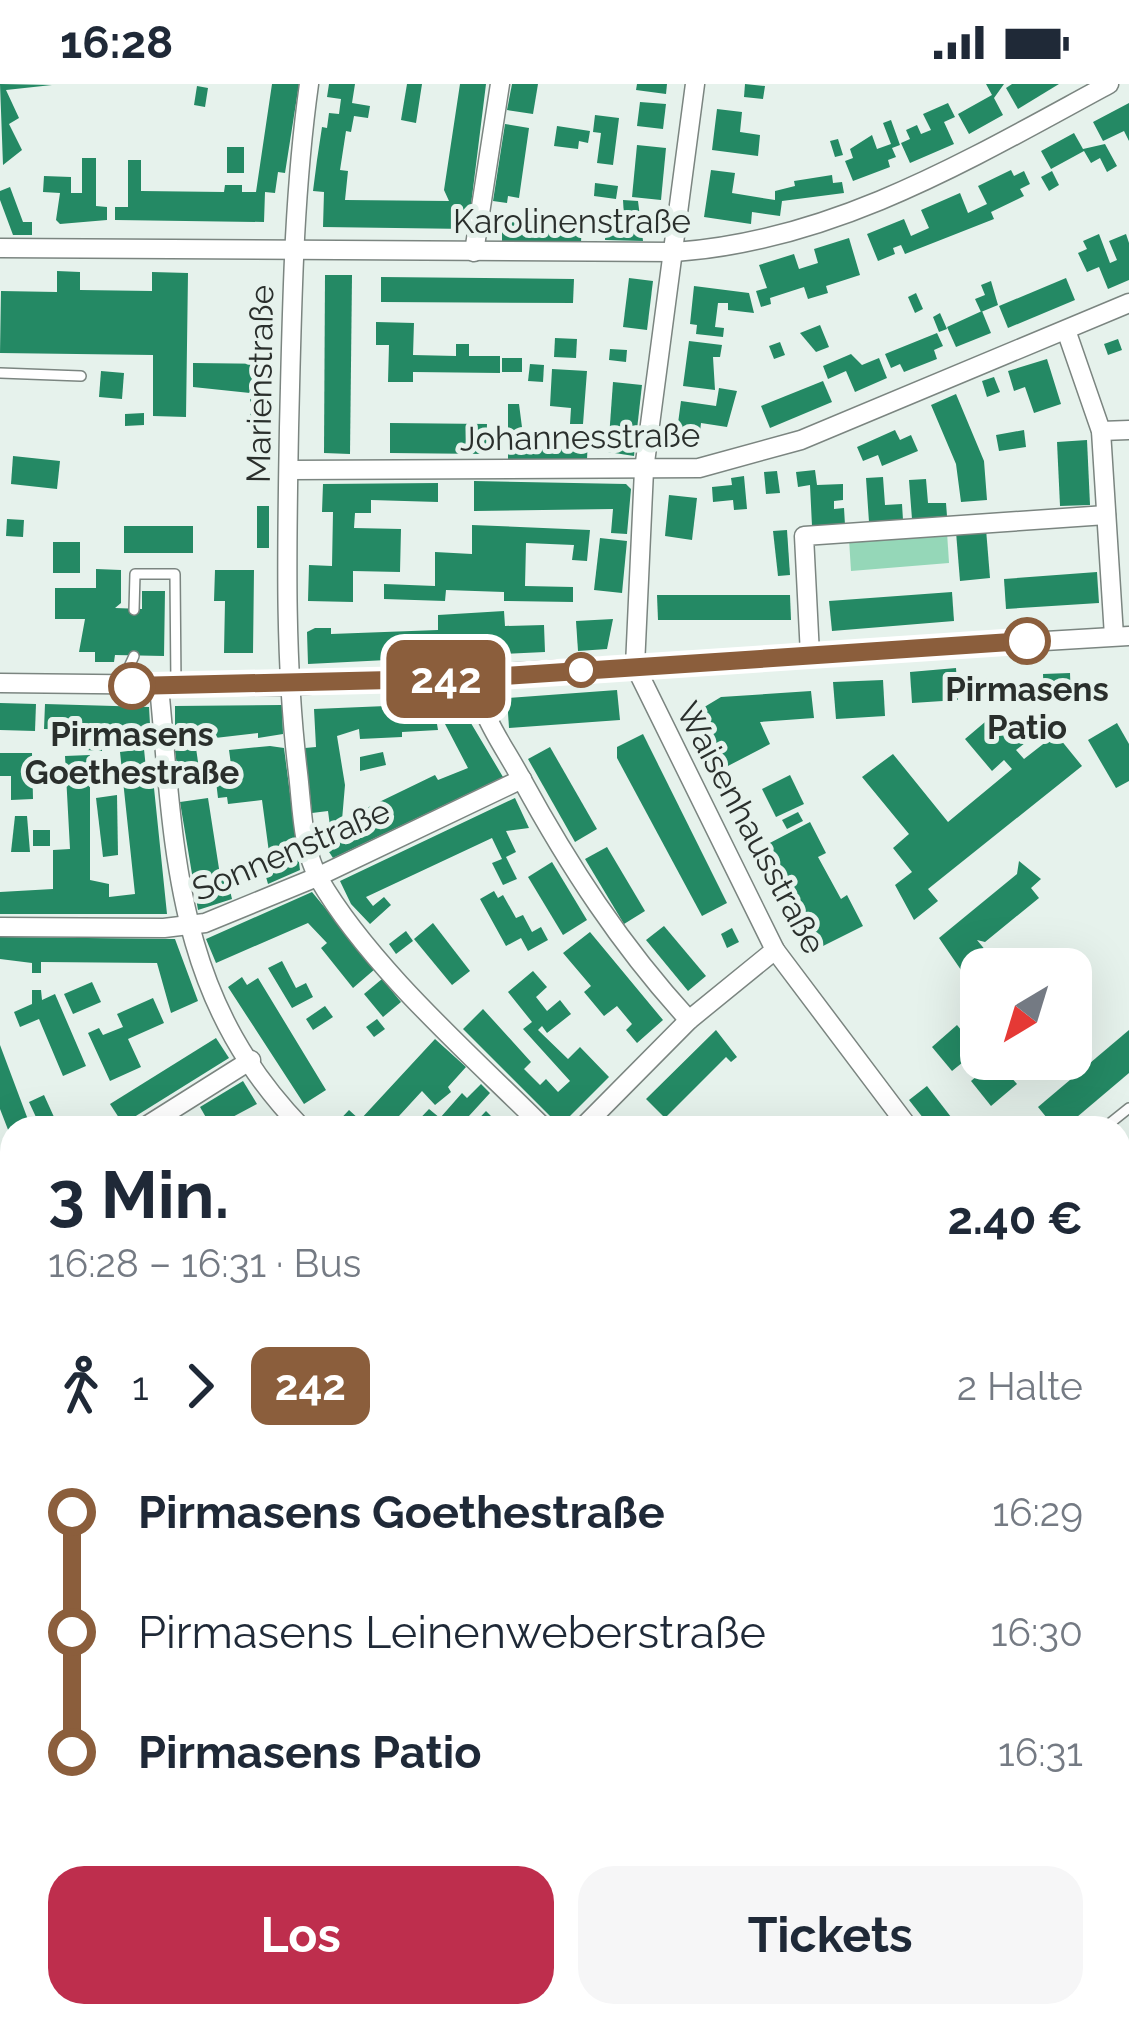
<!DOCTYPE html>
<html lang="de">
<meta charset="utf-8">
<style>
:root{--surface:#fff;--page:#f6f6f7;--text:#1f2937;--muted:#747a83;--accent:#be2e4d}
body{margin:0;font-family:Raleway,sans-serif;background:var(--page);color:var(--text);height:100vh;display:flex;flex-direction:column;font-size:45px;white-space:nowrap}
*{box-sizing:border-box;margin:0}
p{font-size:39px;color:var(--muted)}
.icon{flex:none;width:66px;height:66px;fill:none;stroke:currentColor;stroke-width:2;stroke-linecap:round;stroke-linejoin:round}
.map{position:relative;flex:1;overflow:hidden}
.panel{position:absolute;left:0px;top:1032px;width:1131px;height:912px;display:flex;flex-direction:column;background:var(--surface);border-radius:36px 36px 0 0;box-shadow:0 12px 48px #0002}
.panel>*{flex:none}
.badge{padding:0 24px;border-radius:18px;font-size:42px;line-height:78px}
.needle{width:78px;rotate:218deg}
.buttons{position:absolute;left:960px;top:864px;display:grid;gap:24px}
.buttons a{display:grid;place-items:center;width:132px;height:132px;border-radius:24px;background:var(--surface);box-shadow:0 12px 48px #0002;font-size:60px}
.map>.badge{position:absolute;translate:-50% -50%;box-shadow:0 0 0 6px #fff}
.legs{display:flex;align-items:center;gap:18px;height:132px;padding:0 48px;font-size:39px}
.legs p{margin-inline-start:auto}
.headline{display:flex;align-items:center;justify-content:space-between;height:204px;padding:0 48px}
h1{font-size:66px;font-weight:700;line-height:90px}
.cta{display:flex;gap:24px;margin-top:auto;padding:24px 48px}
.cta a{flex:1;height:138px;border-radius:36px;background:var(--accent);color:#fff;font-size:48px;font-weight:700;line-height:138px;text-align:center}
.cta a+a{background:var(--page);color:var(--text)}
ul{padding:0 48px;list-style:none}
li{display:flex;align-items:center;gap:42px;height:120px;font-size:45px}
li i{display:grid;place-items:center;width:18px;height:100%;margin:0 15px;background:currentColor}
li i::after{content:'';width:30px;height:30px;margin:-15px;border:9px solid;border-radius:50%;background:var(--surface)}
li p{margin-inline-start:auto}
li:first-child i{background:linear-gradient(#0000 50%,currentColor 0)}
li:last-child i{background:linear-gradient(currentColor 50%,#0000 0)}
.status{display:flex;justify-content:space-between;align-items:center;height:84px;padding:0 60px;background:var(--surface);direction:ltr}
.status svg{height:33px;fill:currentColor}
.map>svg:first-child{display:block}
.green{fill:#95d7b8}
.building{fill:#248964;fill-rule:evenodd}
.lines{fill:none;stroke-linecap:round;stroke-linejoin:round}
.service-casing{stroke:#7b8580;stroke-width:12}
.minor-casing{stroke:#7b8580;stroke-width:21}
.tertiary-casing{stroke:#7b8580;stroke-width:27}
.service{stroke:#fff;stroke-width:9}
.minor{stroke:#fff;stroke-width:18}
.tertiary{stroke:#fff;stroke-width:24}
.line-1-casing{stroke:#fff;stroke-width:27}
.line-1{stroke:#8b5e3c;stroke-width:18}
.stop-1-dot{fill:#fff;stroke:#8b5e3c;stroke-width:6}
.labels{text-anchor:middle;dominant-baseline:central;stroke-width:10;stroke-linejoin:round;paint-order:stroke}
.street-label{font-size:33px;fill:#2a2f2c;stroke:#e6f2ec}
.stop-label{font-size:33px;font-weight:bold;fill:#2a2f2c;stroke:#e6f2ec}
</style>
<div class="status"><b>16:28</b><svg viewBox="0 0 49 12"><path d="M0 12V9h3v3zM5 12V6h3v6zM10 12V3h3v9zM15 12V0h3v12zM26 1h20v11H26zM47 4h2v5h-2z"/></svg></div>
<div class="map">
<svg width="1129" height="1944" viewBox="0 0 1129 1944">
<rect width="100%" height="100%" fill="#e6f2ec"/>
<!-- green -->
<g class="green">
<path d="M947,448L949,479L851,487L849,455Z"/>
<path d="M1129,1858V1944H1030L1043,1932H1119V1866Z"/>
</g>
<!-- building -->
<g class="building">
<path d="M0,0L52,1L6,6L19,34L9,40L22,66L3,81Z"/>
<path d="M272,0H299L285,89L278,88L275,109L265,108L264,138L115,136V123H128V76H141V107L224,108L225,101H242V108H256Z"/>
<path d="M329,0H355L352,19L370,22L368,34L354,32L351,48L346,47L340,86L348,87L345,116L449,117L444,106L460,0H486L468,145L323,143L324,108L313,107L317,76L322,43L327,44L329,29L339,30L341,15L327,13Z"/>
<path d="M407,0H422L416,39L401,36Z"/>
<path d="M512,0H538L533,30L507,26Z"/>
<path d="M637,0H667L666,10L636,6Z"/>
<path d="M745,0L765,2L763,15L744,13Z"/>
<path d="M986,0H1004L994,14L1003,31L969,50L958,30L992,11Z"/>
<path d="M1012,0H1059L1018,25L1006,4Z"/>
<path d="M197,2L208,4L205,23L194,21Z"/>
<path d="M640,18L666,20L663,45L637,42Z"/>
<path d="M948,19L955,33L944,38L954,60L910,79L901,59L910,55L906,46L917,41L921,50L931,46L923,30Z"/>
<path d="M1129,19V57L1124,47L1103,57L1093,38Z"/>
<path d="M717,25L742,28L740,48L760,51L758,72L712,66Z"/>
<path d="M595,31L619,34L613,81L597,79L601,49L593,48Z"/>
<path d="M891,36L900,61L892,64L896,73L888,76L890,83L853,97L845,77L853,74L850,65L872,51L877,65L891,60L883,39Z"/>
<path d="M505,40L529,44L519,114L508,112L507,119L493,117Z"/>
<path d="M557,42L590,47L588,59L579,57L578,65L554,62Z"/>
<path d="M1074,49L1083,65L1105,60L1117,82L1107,88L1100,74L1091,79L1084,67L1051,85L1041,67Z"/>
<path d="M838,55L843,71L835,73L830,57Z"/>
<path d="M637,61L666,64L661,116L632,113Z"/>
<rect x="227" y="63" width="17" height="26"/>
<path d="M82,74H96V122L107,123V136L60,140L56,136L60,109L43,108L44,92L71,93V109H82Z"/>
<path d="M711,86L735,89L732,109L775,116V107L795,102L794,97L832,91L833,99L842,98L844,109L782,117L780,132L752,128L751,140L704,133Z"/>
<path d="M1011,86L1014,92L1024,87L1030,100L1020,105L1024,112L991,128L994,135L905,170L901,161L893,164L895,170L878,177L867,150L904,135L911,152L929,144L921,126L960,109L968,129L987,120L978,102Z"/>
<path d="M1052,87L1059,101L1049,107L1041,93Z"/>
<path d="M595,99L618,102L616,115L594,112Z"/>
<path d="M10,103L23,138H32V151H13L0,116V107Z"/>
<path d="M623,116L638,117L643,157L605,156L606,133H624Z"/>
<path d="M502,131L582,133L581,159L502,157Z"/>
<path d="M1099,150L1110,179L1117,176L1109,157L1126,150L1129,159V196L1108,205L1099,183L1087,188L1078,169L1087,165L1083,157Z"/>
<path d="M849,154L860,191L826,202L828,209L808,215L804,203L770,214L771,220L761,223L756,207L767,204L759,181L794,170L799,185L818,179L814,165Z"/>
<path d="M57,187L80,188V206L152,207V188L188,189L186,333L153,332V271L0,269L1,207L57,208Z"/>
<path d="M325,191H352L350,370L324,369Z"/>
<path d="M381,193L574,195L573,219L381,218Z"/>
<path d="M629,194L653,197L647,246L623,243Z"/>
<path d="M1066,194L1075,216L1008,244L999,222Z"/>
<path d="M991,197L998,221L981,228L975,215L985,211L981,201Z"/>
<path d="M694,202L749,209L754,229L728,226V219H718L715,243L724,244L723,253L696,250L697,241L690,240Z"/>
<path d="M916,209L923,225L915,229L908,213Z"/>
<path d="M982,227L991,249L956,263L947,243Z"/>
<path d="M940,229L947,245L939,248L933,233Z"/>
<path d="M376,238L414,239L413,271L456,272V260H469V272H500V289L413,288V298H388L389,261H376Z"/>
<path d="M820,241L829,263L816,268L800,249Z"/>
<path d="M937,249L943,262L934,266L937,275L904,288L900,280L891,284L885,270Z"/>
<path d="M555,254L577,255L576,274L554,273Z"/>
<path d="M1118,255L1122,266L1108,271L1104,260Z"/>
<path d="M689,257L722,261L720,273H713L715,306L683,302Z"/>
<path d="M780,258L785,271L774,275L769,262Z"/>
<path d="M610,265L627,266L626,278L609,276Z"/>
<path d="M851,270L862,281L879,274L887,294L855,308L846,287L828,295L823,282Z"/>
<rect x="502" y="274" width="20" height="14"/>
<path d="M1047,275L1061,320L1034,329L1025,303L1014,307L1008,287Z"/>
<path d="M193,279L270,280V332H250V309L193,303Z"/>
<path d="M530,280L544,281L543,298L528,297Z"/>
<path d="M552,285L587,287L583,340H570L571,324L550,322Z"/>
<path d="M101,287L124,289L122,315L99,313Z"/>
<path d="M994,293L1000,308L987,313L982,297Z"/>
<path d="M823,297L832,318L770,344L761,322Z"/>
<path d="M613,298L642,301L634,372L608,368Z"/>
<path d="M719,304L737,307L727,343L701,339L699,357L676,354L681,317L716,322Z"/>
<path d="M956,310L984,377L987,416L961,418L956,380L931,321Z"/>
<path d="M508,320H519L523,351L588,352L587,376L508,375Z"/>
<path d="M144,329V341L125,342V330Z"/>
<path d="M390,339L487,340L486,370L390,369Z"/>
<path d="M895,346L900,356L911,351L918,367L882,382L878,371L863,377L857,363Z"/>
<path d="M1024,346L1026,363L999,367L996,351Z"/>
<path d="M258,349L270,350L269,396L257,395Z"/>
<path d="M1087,356L1090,421L1060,422L1057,358Z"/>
<path d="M13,372L60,377L57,405L11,400Z"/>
<path d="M815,386L817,401L843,400V416L834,417V425L844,424L845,441L812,442L810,401L798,403L796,388Z"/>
<path d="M777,387L780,409L766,410L764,388Z"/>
<path d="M744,392L747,425L734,426L733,416L713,418L712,403L732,401L731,394Z"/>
<path d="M883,393L885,421L902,420L903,436L869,438L866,394Z"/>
<path d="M926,395L928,419H946L947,432L912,435L909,396Z"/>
<path d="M474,397L626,400L631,405L627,450L611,449L613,425L474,427Z"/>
<path d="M438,399V418L371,416V429H355L354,444L401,445L400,488L353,487V518L308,517L309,481L332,482L333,428H322L323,400Z"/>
<path d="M669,411L697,414L692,456L665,452Z"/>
<rect x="257" y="422" width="12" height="42"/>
<path d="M7,435L24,436L23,453L6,452Z"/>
<path d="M472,441L590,446L587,477L572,476L574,461L526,459L525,502L573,503V518L504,517V508L446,506L445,517L384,515V500L435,502V468L472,470Z"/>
<rect x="124" y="442" width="69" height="27"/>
<path d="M986,445L990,494L960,497L956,448Z"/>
<path d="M787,446L790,491L778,492L773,447Z"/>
<path d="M600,454L627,457L622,509L594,506Z"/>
<rect x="53" y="458" width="27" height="31"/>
<path d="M96,485L121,486V519L115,524L142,525V507H165L164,572L115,571L114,578H95V568H79L85,535H55V504H96Z"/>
<path d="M215,486H254L253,569H224L225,517H214Z"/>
<path d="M1097,488L1099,519L1006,525L1004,495Z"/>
<path d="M952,508L954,537L832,547L829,517Z"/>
<path d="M657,511H790L791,536H658Z"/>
<path d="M504,527L505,542L544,541L545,568L308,580L307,548L315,544H331V550L438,546V531Z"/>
<path d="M613,535L607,565L578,567L576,537Z"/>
<path d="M956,584L958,616L912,619L910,588Z"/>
<path d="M1070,589L1071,617L1044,618L1043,590Z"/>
<path d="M883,596L885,632L836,635L833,598Z"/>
<path d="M617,606L620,636L509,644L507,614Z"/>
<path d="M811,607L814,634L760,638L770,660L726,683L696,628L721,613Z"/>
<path d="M0,619L36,620L35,647L0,646Z"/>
<path d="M459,619L503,693L333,774L316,748L330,742L328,727L312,729L305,664L316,663L314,625ZM437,640H445L468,684L438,696L435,691L342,736L345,701L337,652L359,645L360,655L402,653V648L438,646Z"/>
<path d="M45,620L149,623L151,658L127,657V647L102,646V667L86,666L87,646L44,645Z"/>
<path d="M282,621L283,650L258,654V649L215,654V650H195V658H175V622Z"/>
<path d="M998,627L1025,659L1016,666L1024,675L1056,650L1082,682L928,805L938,817L914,836L895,801L912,788L893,764L909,750L862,693L893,670L948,738L1012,685L1004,676L992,687L965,655Z"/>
<path d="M1117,639L1129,660V697L1116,704L1088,656Z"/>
<path d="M643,650L727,819L702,832L617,674V663Z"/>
<path d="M270,662L284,664L300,786L268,800L262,779L270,776L262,716L228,720L227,713L218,714L215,689L232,688L229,666Z"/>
<path d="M550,663L597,745L575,758L528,675Z"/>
<path d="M196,664L200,692L179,695L175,667Z"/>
<path d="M144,665L148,705L154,704L167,830H0V808L53,805V766L70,765L65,672L90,671V796L109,800V813L135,810L120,668Z"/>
<path d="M383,668L386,681L360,687V673Z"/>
<path d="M0,669H32L33,715L11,716V692H0Z"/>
<path d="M790,691L804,720L776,733L762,705Z"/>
<path d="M117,711L118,771L103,773L96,714Z"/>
<path d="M208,714L220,791L226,790L232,815L198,826L180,718Z"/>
<path d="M515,714L529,744L506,747L516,768L506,773L517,795L503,801L492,779L502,775L492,754L366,813L373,822L384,813L391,821L370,840L351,820L340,797Z"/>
<path d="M798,728L803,737L787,745L782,736Z"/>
<path d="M15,732H27L30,768H11Z"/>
<path d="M810,738L826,769L818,773L841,815L847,811L863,842L817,865L764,762Z"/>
<rect x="33" y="746" width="17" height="16"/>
<path d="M607,763L645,827L624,840L585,775Z"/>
<path d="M1019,777L1041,795L1031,804L1039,814L985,858L977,856L1001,885H981V915L939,854L1017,790Z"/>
<path d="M552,778L587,836L563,851L528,793Z"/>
<path d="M494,807L498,814L503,811L516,834L523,831L532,848L541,843L548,856L528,867L521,854L506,862L480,815Z"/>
<path d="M312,808L375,885L353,904L321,864L327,859L308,839L216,879L206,855Z"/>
<path d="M433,839L470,887L452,901L414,855Z"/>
<path d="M664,842L706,892L688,907L646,856Z"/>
<path d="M732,844L739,858L727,864L721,850Z"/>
<path d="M406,847L413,857L396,870L389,860Z"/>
<path d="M590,848L663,936L637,959L626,946L632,940L617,922L604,932L584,908L591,902L563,869Z"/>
<path d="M0,853L175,855L198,917L171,929L157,879L41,878V889H32V879L0,875Z"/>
<path d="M282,877L296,904L306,899L313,913L292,924L268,884Z"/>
<path d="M533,887L547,903L536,913L547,927L560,916L571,930L547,949L542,942L538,946L568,975L580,963L609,993L560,1042L463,945L483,925L531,978L524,985L540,1001L546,995L558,1008L570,997L523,945L532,938L508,908Z"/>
<path d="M242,893L247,901L258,894L326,1006L304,1020L228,903Z"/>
<path d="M382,895L401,918L383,933L364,910Z"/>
<path d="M92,898L101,918L73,930L64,910Z"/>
<path d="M32,906H41L42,916L55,910L86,982L63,992L39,935L20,943L14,928L32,920Z"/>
<path d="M153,914L164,939L128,955L141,983L110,997L88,949L99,944L103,951L123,943L117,930Z"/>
<path d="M325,922L333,933L313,946L306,935Z"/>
<path d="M377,935L385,945L374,953L366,943Z"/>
<path d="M957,941L978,966L952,987L932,963Z"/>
<path d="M716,946L737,973L731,978L726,973L665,1034L646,1015Z"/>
<path d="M1129,946V989L1064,1044H1055L1038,1023Z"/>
<path d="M216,954L229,974L123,1040L110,1020Z"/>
<path d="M435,955L466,983L448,1003L451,1008L435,1021L422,1007L388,1044H332L349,1026L360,1036Z"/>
<path d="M0,961L30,1041L12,1044V1056L0,1025Z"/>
<path d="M996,976L1017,1000L991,1022L971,997Z"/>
<path d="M243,997L257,1020L212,1044L200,1023Z"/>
<path d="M481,1000L490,1009L458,1044H411L429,1025L440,1034L462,1009L467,1014Z"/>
<path d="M927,1002L951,1033L937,1044H931L909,1016Z"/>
<path d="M44,1011L59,1044H41L29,1018Z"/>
<path d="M486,1027L496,1037L489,1044H470Z"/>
<path d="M717,1032L730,1044H705Z"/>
<path d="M1126,1053L1129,1090L1119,1099V1059Z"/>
<path d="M1119,1220L1129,1232V1268L1124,1273Z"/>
<path d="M0,1241L12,1245V1275L0,1271Z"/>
<path d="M0,1353L12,1357V1383L0,1379Z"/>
<path d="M0,1402L12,1407V1436L0,1431Z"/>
<path d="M1119,1427L1129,1439V1494L1119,1482Z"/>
<path d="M12,1544V1648L0,1649V1545Z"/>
<path d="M1129,1567V1613L1119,1601V1576Z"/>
<path d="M12,1676V1744H11L0,1713V1680Z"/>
<path d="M1129,1732V1756L1119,1745Z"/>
<path d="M0,1836L12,1861L1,1908H0Z"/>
<path d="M275,1932H300L304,1935L295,1944H264Z"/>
<path d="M311,1932H328L330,1938L336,1932H365L378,1943L387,1932H405L399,1940L404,1944H356L349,1938L344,1944H307L303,1941Z"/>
<path d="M437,1932H453L455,1934L448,1944H428Z"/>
<path d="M675,1932H704L713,1944H658Z"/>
<path d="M899,1932H928L912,1944Z"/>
</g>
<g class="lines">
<!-- service casing -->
<g class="service-casing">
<g id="service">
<path d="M0,289L81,292"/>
<path d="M134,526L135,490H175L176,602"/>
<path d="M121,600L134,572"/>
<path d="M1104,1044L1129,1024"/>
<path d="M620,1944L636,1932"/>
<path d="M1014,1944L1028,1932"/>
</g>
</g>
<!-- minor casing -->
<g class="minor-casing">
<g id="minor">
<path d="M309,0C293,115 292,228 289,344C287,459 284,574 298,689C302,722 302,765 319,795C370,883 472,972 544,1044"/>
<path d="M695,0L644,386L635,582L775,866L909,1044"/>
<path d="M0,164L675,168C835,157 972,74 1109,0"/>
<path d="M474,168L500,0"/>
<path d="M1066,246L1101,347L1114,552"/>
<path d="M1101,347L1129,346"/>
<path d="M289,386L699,384L801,356L1129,219"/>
<path d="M810,571L804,452L1106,431"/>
<path d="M476,594C479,631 504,662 521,694C569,782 621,862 689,936"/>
<path d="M0,599L287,602L1129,552"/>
<path d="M159,602C175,771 175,913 302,1044"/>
<path d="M0,843L164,844L205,839L317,793L522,695"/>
<path d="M143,1044L251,976"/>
<path d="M582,1044L689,936L775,866"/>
<path d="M0,1082L12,1116"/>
<path d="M8,1131L12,1167"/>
<path d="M0,1225L12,1229"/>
<path d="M1119,1305L1129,1317"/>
<path d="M0,1392L12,1396"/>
<path d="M0,1522L12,1521"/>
<path d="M1119,1640L1129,1652"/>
<path d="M492,1932L502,1944"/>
</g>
</g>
<!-- tertiary casing -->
<g class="tertiary-casing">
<g id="tertiary">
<path d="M1119,1346L1129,1337"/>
<path d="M212,1944L227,1932"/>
</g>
</g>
<!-- service -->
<use href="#service" class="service"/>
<!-- minor -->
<use href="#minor" class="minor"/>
<!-- tertiary -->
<use href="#tertiary" class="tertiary"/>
</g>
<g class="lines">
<!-- line-1 casing -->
<g class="line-1-casing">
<path id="line-1" d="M132,602L476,594L1027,557"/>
</g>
<!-- line-1 -->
<use href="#line-1" class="line-1"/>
</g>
<!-- markers -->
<g class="stop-1-dot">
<circle cx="1027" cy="557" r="21"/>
<circle cx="581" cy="586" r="15"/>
<circle cx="132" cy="602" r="21"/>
</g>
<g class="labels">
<!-- street labels -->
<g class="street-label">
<text x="572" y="137">Karolinenstraße</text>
<text transform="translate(260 300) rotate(-89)">Marienstraße</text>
<text transform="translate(580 353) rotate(-1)">Johannesstraße</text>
<text transform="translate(751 744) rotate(62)">Waisenhausstraße</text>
<text transform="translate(291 766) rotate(-23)">Sonnenstraße</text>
</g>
<!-- stop labels -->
<g class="stop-label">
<text x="1027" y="605">Pirmasens<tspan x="1027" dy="38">Patio</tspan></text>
<text x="132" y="650">Pirmasens<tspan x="132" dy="38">Goethestraße</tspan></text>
</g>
</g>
</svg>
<div class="buttons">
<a><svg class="needle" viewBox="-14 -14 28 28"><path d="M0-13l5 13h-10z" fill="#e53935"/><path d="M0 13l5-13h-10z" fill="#747a83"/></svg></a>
</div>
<b class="badge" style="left:446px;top:595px;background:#8b5e3c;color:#fff">242</b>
<section class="panel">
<div class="headline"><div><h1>3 Min.</h1><p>16:28 – 16:31 · Bus</p></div><b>2.40 €</b></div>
<div class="legs"><svg class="icon" aria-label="walk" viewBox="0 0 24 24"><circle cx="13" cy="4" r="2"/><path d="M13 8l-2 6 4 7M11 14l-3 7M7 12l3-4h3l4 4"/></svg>1<svg class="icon" aria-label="forward" viewBox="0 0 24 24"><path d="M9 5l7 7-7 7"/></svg><b class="badge" style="background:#8b5e3c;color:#fff">242</b><p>2 Halte</p></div>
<ul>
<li><i style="color:#8b5e3c"></i><b>Pirmasens Goethestraße</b><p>16:29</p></li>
<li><i style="color:#8b5e3c"></i><span>Pirmasens Leinenweberstraße</span><p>16:30</p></li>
<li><i style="color:#8b5e3c"></i><b>Pirmasens Patio</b><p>16:31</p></li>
</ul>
<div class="cta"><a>Los</a><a>Tickets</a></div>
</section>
</div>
